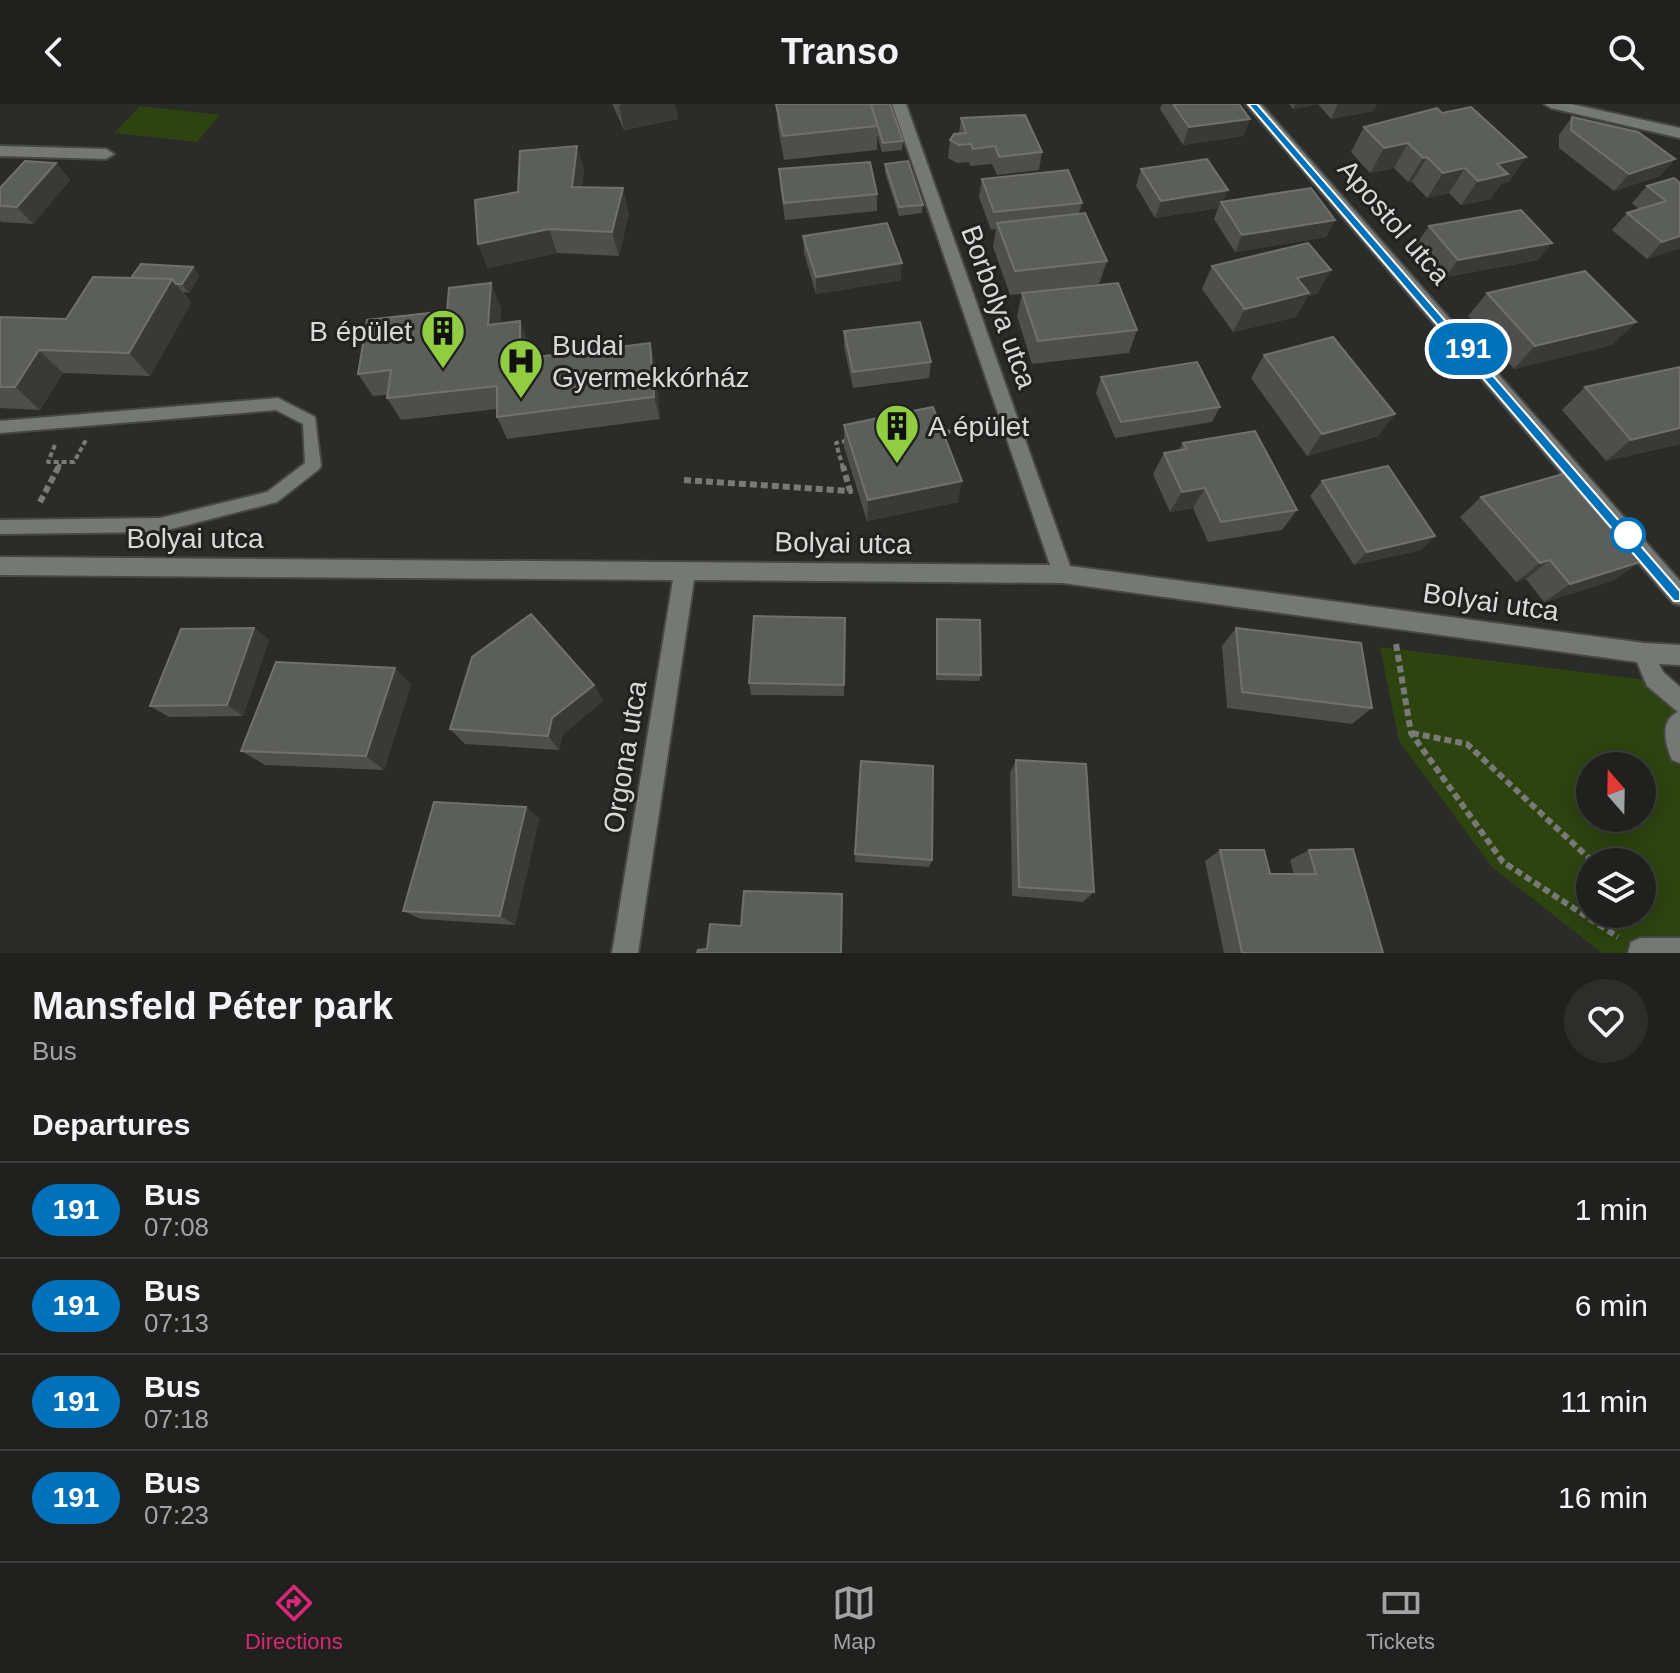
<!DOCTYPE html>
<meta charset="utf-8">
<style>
:root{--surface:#20211f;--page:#2d2e2c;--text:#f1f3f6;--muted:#a2a3a4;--line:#3d3e3d;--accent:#db2777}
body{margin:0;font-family:Helvetica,sans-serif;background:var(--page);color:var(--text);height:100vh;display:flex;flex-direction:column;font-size:30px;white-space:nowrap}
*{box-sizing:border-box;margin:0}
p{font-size:26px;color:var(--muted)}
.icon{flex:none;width:44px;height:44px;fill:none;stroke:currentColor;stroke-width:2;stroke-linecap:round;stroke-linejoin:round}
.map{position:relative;height:849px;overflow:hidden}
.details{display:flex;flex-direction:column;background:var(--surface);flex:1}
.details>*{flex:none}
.badge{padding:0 16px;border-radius:26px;font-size:28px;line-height:52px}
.needle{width:52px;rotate:340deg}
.buttons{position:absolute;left:1576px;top:648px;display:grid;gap:16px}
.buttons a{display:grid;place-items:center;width:80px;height:80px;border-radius:50%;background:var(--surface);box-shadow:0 4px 20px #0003,0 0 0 2px var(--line);font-size:40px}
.map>.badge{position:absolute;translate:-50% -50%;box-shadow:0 0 0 4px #fff}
h2{padding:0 32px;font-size:30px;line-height:72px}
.round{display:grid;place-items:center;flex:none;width:84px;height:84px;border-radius:42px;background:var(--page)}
.summary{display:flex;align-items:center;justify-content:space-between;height:136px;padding:0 32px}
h1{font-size:38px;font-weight:800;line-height:60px}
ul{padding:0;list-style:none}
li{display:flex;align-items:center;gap:24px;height:96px;padding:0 32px;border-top:2px solid var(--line)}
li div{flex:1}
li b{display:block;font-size:30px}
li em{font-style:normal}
li .badge{min-width:88px;font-weight:700;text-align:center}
header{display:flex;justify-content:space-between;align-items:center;height:104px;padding:0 32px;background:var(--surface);font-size:36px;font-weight:800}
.tab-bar{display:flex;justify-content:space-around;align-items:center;height:112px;border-top:2px solid var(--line);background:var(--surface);font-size:22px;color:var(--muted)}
.tab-bar a{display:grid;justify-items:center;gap:4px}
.tab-bar .on{color:var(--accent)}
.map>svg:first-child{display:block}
.green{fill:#2d4310;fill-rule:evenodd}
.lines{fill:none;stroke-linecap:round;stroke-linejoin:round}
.lane-casing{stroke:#464845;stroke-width:4}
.street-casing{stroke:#464845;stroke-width:4}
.path-far1{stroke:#797a77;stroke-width:4;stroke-dasharray:5 3;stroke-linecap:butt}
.path{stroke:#797a77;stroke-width:6;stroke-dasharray:7 4;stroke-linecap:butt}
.lane{fill:#767874;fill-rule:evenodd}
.street{fill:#767874;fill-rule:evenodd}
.wall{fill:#4e4e4c}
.shaded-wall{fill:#393a37}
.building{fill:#5c5e5b;stroke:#70716e;stroke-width:2}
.line{fill:#0072bc;stroke:#fff;stroke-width:2}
.stop-dot{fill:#fff;stroke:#0072bc;stroke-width:4}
.labels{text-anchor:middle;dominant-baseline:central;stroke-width:6;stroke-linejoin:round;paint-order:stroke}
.street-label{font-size:28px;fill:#d9dad8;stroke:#212220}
.poi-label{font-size:28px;fill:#d9dad8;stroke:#212220;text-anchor:start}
</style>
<header><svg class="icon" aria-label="back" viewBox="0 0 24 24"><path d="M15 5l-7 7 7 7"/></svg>Transo<svg class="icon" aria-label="search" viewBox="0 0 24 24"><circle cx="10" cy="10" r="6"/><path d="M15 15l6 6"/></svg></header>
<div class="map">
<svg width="1680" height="849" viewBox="0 0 1680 849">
<rect width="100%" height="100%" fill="#2b2c29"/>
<!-- green -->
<g class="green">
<path d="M140,2L220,11L197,38L114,29Z"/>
<path d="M1380,543L1680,580V849H1602L1492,763L1399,637ZM1590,662H1642V714H1590ZM1590,758H1642V810H1590Z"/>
</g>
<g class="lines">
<!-- lane casing -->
<g class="lane-casing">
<path id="lane" d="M278,294L315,313L321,362L318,366L277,398L160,428L0,430V416L160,414L267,388L305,359L303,320L276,306L0,329V317Z"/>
</g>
<!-- street casing -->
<g class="street-casing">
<g id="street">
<path d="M892,0H906L1070,462L1644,539L1680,541V561L1659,560L1663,568L1680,583V659L1672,656C1665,640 1659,616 1678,608L1647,582L1637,558L1063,479L694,476L638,849H612L673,476L0,471V453L1050,461Z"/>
<path d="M1246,0H1261L1680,477V501L1673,499Z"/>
<path d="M1544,0H1571L1680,24V34L1551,4Z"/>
<path d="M0,42L106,45L114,50L106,55L0,52Z"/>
<path d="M1640,834H1680V849H1628L1631,838Z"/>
</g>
</g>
<!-- path-far1 -->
<g class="path-far1">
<path d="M938,324L949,328L987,325"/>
<path d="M55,341L48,358H74L86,336"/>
<path d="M58,364L60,360"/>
<path d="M843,364L836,339L850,336"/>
</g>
<!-- path -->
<g class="path">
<path d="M684,376L850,387L843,362"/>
<path d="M40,398L59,362"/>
<path d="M1396,540L1411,629L1503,758L1618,833"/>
<path d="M1412,629L1467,640L1593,758"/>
</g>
<!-- lane -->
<use href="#lane" class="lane"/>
<!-- street -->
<use href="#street" class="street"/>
</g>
<!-- wall -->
<g class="wall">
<path d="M612,0H675L678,15L624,26Z"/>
<path d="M776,0H890L903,37L902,46L882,48L877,31V46L784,56L778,24Z"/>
<path d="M1162,0H1239L1250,15L1243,32L1183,41L1160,5Z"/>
<path d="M1289,0H1377L1373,7L1331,15L1318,0L1293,5Z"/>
<path d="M1442,9L1526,53L1508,78L1501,80L1490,95L1461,101L1449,89L1427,94L1412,78H1408L1394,64L1370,69L1351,48L1364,23Z"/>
<path d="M1572,13L1675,55L1660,72L1614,87L1559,44V31Z"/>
<path d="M961,14L1042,48L1039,66L997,71L992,60L970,62L969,58L957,59L948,54L950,36L959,30Z"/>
<path d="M56,59L70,76L33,120L1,118L0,116V84Z"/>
<path d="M885,60L923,101L922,109L899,112L885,69Z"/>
<path d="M779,65L877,90V107L785,116L780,83Z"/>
<path d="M1141,65L1223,98L1335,116L1326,133L1235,148L1214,115L1218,104L1155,114L1136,82Z"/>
<path d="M584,66L582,83L629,109L619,152L557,149L488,164L478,140L518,88Z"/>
<path d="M982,75L1082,99L1079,109L1107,157L1099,180L1064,185L1137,226L1129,249L1032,260L1017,212L1022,190L1010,191L993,143L996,125L991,126L979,93Z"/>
<path d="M1680,79V144L1647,155L1612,126L1627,109L1639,105L1632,99L1647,82Z"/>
<path d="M1429,122L1552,139L1538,156L1446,173L1417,139Z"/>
<path d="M803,132L901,176L816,190L804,149Z"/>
<path d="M1212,162L1317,190L1308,192L1296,213L1233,228L1202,185Z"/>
<path d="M193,163L199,172L189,189L183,188L191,199L150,272L63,269L40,306L0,304V213L66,215L131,174Z"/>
<path d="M1487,189L1636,218L1612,241L1514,265L1468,212Z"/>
<path d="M501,203L500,219L530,241V254L656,262L660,315L507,335L497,313V305L401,316L387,294L388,291L373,292L358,270Z"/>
<path d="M844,227L931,258L929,274L853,284L844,243Z"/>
<path d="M1264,251L1395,310L1378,332L1307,352L1251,274Z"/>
<path d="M1101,273L1220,303L1212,318L1115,334L1096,289Z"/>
<path d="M1585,283L1680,340L1606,357L1562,306Z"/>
<path d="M844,321L958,398L867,417L844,343Z"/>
<path d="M1183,339L1297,406L1282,426L1208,438L1193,404L1170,408L1153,370L1164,349L1179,346Z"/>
<path d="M1322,377L1421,446L1354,461L1310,392Z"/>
<path d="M1481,393L1640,458L1612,477L1544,498L1526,475L1516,478L1460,413Z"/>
<path d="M845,514L844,592L751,591L749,579Z"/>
<path d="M937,515L981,571L979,577L936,576V521Z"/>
<path d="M254,524L269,536L243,612L169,613L150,602Z"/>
<path d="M1236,524L1372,604L1352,620L1227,604L1222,542Z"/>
<path d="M411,580L384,666L265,661L241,647Z"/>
<path d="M594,581L603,597L563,630L559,646L465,640L450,625Z"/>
<path d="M1016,656L1094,788L1083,798L1012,792L1010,669Z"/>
<path d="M861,657L932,756L929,763L855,758Z"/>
<path d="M526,703L539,715L515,821L421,815L403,807Z"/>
<path d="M1220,746L1270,770H1294L1290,756L1309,746L1383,849H1224L1205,757Z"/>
</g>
<!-- shaded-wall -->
<g class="shaded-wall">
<path d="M623,0H675L678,15L624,26L619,1Z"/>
<path d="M1296,0H1318L1293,5Z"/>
<path d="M1338,0H1377L1373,7L1331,15Z"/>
<path d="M1250,15L1243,32L1183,41L1189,23Z"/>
<path d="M1408,39L1394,64L1370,69L1384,44Z"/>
<path d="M577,42L584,66L579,107L572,83Z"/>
<path d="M1427,53L1412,78H1408L1423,54Z"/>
<path d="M1526,53L1508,78L1501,80L1490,95L1461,101L1478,77L1497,60Z"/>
<path d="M1675,55L1660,72L1614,87L1629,70Z"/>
<path d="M56,59L70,76L33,120L17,103Z"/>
<path d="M1465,64L1449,89L1427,94L1443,69Z"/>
<path d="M623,84L629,109L619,152L612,128Z"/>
<path d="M1228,86L1222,100L1221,98L1218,104L1155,114L1161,97Z"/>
<path d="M1335,116L1326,133L1235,148L1242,131Z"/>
<path d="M549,125L557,149L488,164L478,140Z"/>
<path d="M1680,132V144L1647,155L1662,138Z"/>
<path d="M1552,139L1538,156L1446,173L1458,156Z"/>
<path d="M902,159L901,176L816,190V173Z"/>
<path d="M193,163L199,172L189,189L182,180Z"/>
<path d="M1331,166L1317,190L1308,192L1296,213L1233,228L1245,205L1297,174Z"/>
<path d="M172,175L191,199L150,272L129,249Z"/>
<path d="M491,179L501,203L499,244L488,221Z"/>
<path d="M520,217L530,241L529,278L520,255Z"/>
<path d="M1636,218L1612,241L1514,265L1535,242Z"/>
<path d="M650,239L656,262L660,315L654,293Z"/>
<path d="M39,246L63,269L40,306L15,283Z"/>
<path d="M1395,310L1378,332L1307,352L1322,330Z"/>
<path d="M1680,324V340L1606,357L1631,336Z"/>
<path d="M962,377L958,398L867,417L868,396Z"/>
<path d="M1205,384L1193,404L1170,408L1182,388Z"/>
<path d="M1435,432L1421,446L1354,461L1367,448Z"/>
<path d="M1550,456L1526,475L1516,478L1540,459Z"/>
<path d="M1640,458L1612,477L1544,498L1570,480Z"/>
<path d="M254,524L269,536L243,612L227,601Z"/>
<path d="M395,564L411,580L384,666L366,652Z"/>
<path d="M594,581L603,597L563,630L559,646L548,632L552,614Z"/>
<path d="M526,703L539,715L515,821L500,812Z"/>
</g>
<!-- building -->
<g class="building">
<path d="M776,0H871L878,22L783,32Z"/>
<path d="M871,0H890L903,37L883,39Z"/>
<path d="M1173,0H1239L1250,15L1189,23Z"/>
<path d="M1471,3L1526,53L1497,60L1508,70L1478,77L1465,64L1443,69L1427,53L1423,54L1408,39L1384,44L1364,23L1437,4L1442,9Z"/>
<path d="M1025,11L1042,48L999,53L995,42L973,45L971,40L959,41L950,36L954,30L966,29L961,14Z"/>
<path d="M1572,13L1638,28L1675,55L1629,70L1571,26Z"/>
<path d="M577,42L572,83L623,84L612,128L549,125L478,140L475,96L518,88L520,47Z"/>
<path d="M1207,55L1228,86L1161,97L1141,65Z"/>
<path d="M25,57L56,59L17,103L0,102V84Z"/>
<path d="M908,57L923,101L899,103L885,60Z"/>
<path d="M870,58L877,90L784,99L779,65Z"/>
<path d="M1068,66L1082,99L994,108L982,75Z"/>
<path d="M1674,74L1680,79V132L1662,138L1627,109L1666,97L1647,82Z"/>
<path d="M1311,84L1335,116L1242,131L1221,98Z"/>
<path d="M1521,106L1552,139L1458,156L1429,122Z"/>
<path d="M1085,109L1107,157L1015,167L997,119Z"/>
<path d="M887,119L902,159L816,173L803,132Z"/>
<path d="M1308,139L1331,166L1297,174L1309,189L1245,205L1212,162Z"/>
<path d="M141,160L193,163L182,180H176L172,175L131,174Z"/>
<path d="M1585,167L1636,218L1535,242L1487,189Z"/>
<path d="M93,173L172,175L129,249L39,246L15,283H0V213L66,215Z"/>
<path d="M491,179L488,221L520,217V255L650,239L654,293L497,313V282L387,294L391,266L358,270L367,216L447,207L449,184Z"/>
<path d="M1118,179L1137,226L1038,237L1022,189Z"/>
<path d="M920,218L931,258L853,268L844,227Z"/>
<path d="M1333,233L1395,310L1322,330L1264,251Z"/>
<path d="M1197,258L1220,303L1121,318L1101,273Z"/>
<path d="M1680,263V324L1631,336L1585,283Z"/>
<path d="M933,303L962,377L868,396L844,321Z"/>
<path d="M1255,327L1297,406L1221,418L1205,384L1182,388L1164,349L1187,345L1183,339Z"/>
<path d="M1388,362L1435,432L1367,448L1322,377Z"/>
<path d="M1563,370L1640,458L1570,480L1550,456L1540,459L1481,393Z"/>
<path d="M531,510L594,581L552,614L548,632L450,625L472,553Z"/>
<path d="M754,512L845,514L844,581L749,579Z"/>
<path d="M937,515L980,516L981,571L937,570Z"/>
<path d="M254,524L227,601L150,602L181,525Z"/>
<path d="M1236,524L1361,539L1372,604L1242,588Z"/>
<path d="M276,558L395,564L366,652L241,647Z"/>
<path d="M1016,656L1086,660L1094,788L1019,783Z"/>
<path d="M861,657L933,662L932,756L855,750Z"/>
<path d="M434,698L526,703L500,812L403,807Z"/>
<path d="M1353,745L1383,849H1242L1220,746H1264L1270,770H1316L1309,746Z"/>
<path d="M744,787L842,790L841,849H697L698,846L707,845L710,820L741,822Z"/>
</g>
<!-- line -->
<path class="line" d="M1248,0H1257L1680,487V497H1674Z"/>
<!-- icons -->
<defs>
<g id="building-pin" transform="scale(2.3)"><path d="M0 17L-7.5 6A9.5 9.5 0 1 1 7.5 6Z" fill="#90cd41" stroke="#212220"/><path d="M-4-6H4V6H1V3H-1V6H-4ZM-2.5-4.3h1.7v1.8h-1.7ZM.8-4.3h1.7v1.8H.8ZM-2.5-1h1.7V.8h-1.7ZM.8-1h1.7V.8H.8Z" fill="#111"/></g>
<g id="hospital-pin" transform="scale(2.3)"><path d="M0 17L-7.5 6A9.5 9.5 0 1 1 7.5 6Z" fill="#90cd41" stroke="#212220"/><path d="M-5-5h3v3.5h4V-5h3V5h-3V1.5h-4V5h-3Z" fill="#111"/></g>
</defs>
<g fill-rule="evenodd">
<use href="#building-pin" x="443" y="227"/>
<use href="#hospital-pin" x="521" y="257"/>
<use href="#building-pin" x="897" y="322"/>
</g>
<!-- markers -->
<circle class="stop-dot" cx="1628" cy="431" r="16"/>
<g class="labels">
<!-- street labels -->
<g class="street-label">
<text transform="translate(1394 118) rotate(49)">Apostol utca</text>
<text transform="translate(999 203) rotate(70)">Borbolya utca</text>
<text x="195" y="434">Bolyai utca</text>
<text transform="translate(843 439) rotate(1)">Bolyai utca</text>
<text transform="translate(1491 498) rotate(8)">Bolyai utca</text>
<text transform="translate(625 653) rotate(-81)">Orgona utca</text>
</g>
<!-- poi labels -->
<g class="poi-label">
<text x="412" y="227" text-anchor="end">B épület</text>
<text x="552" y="241">Budai<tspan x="552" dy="32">Gyermekkórház</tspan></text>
<text x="928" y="322">A épület</text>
</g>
</g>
</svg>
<div class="buttons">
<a><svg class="needle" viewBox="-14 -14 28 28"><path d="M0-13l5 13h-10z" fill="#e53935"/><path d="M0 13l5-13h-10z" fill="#a2a3a4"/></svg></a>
<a><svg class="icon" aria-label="layers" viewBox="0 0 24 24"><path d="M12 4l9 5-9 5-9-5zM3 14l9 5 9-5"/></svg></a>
</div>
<b class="badge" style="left:1468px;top:245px;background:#0072bc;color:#fff">191</b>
</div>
<section class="details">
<div class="summary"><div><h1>Mansfeld Péter park</h1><p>Bus</p></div><a class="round"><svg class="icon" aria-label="heart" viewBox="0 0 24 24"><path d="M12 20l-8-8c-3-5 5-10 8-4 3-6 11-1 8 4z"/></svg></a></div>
<h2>Departures</h2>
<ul>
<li><span class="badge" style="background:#0072bc;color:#fff">191</span><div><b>Bus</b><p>07:08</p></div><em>1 min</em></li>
<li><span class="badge" style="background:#0072bc;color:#fff">191</span><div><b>Bus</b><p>07:13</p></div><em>6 min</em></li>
<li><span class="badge" style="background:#0072bc;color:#fff">191</span><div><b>Bus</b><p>07:18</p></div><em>11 min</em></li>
<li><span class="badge" style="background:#0072bc;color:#fff">191</span><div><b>Bus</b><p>07:23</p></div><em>16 min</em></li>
</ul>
</section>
<nav class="tab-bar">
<a class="on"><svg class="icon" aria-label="directions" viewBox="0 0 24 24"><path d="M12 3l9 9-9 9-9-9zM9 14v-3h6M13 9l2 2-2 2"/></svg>Directions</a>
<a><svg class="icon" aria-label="map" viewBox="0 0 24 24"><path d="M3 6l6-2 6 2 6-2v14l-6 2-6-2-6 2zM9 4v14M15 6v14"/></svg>Map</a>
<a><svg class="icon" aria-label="tickets" viewBox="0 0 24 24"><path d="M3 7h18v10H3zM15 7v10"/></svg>Tickets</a>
</nav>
